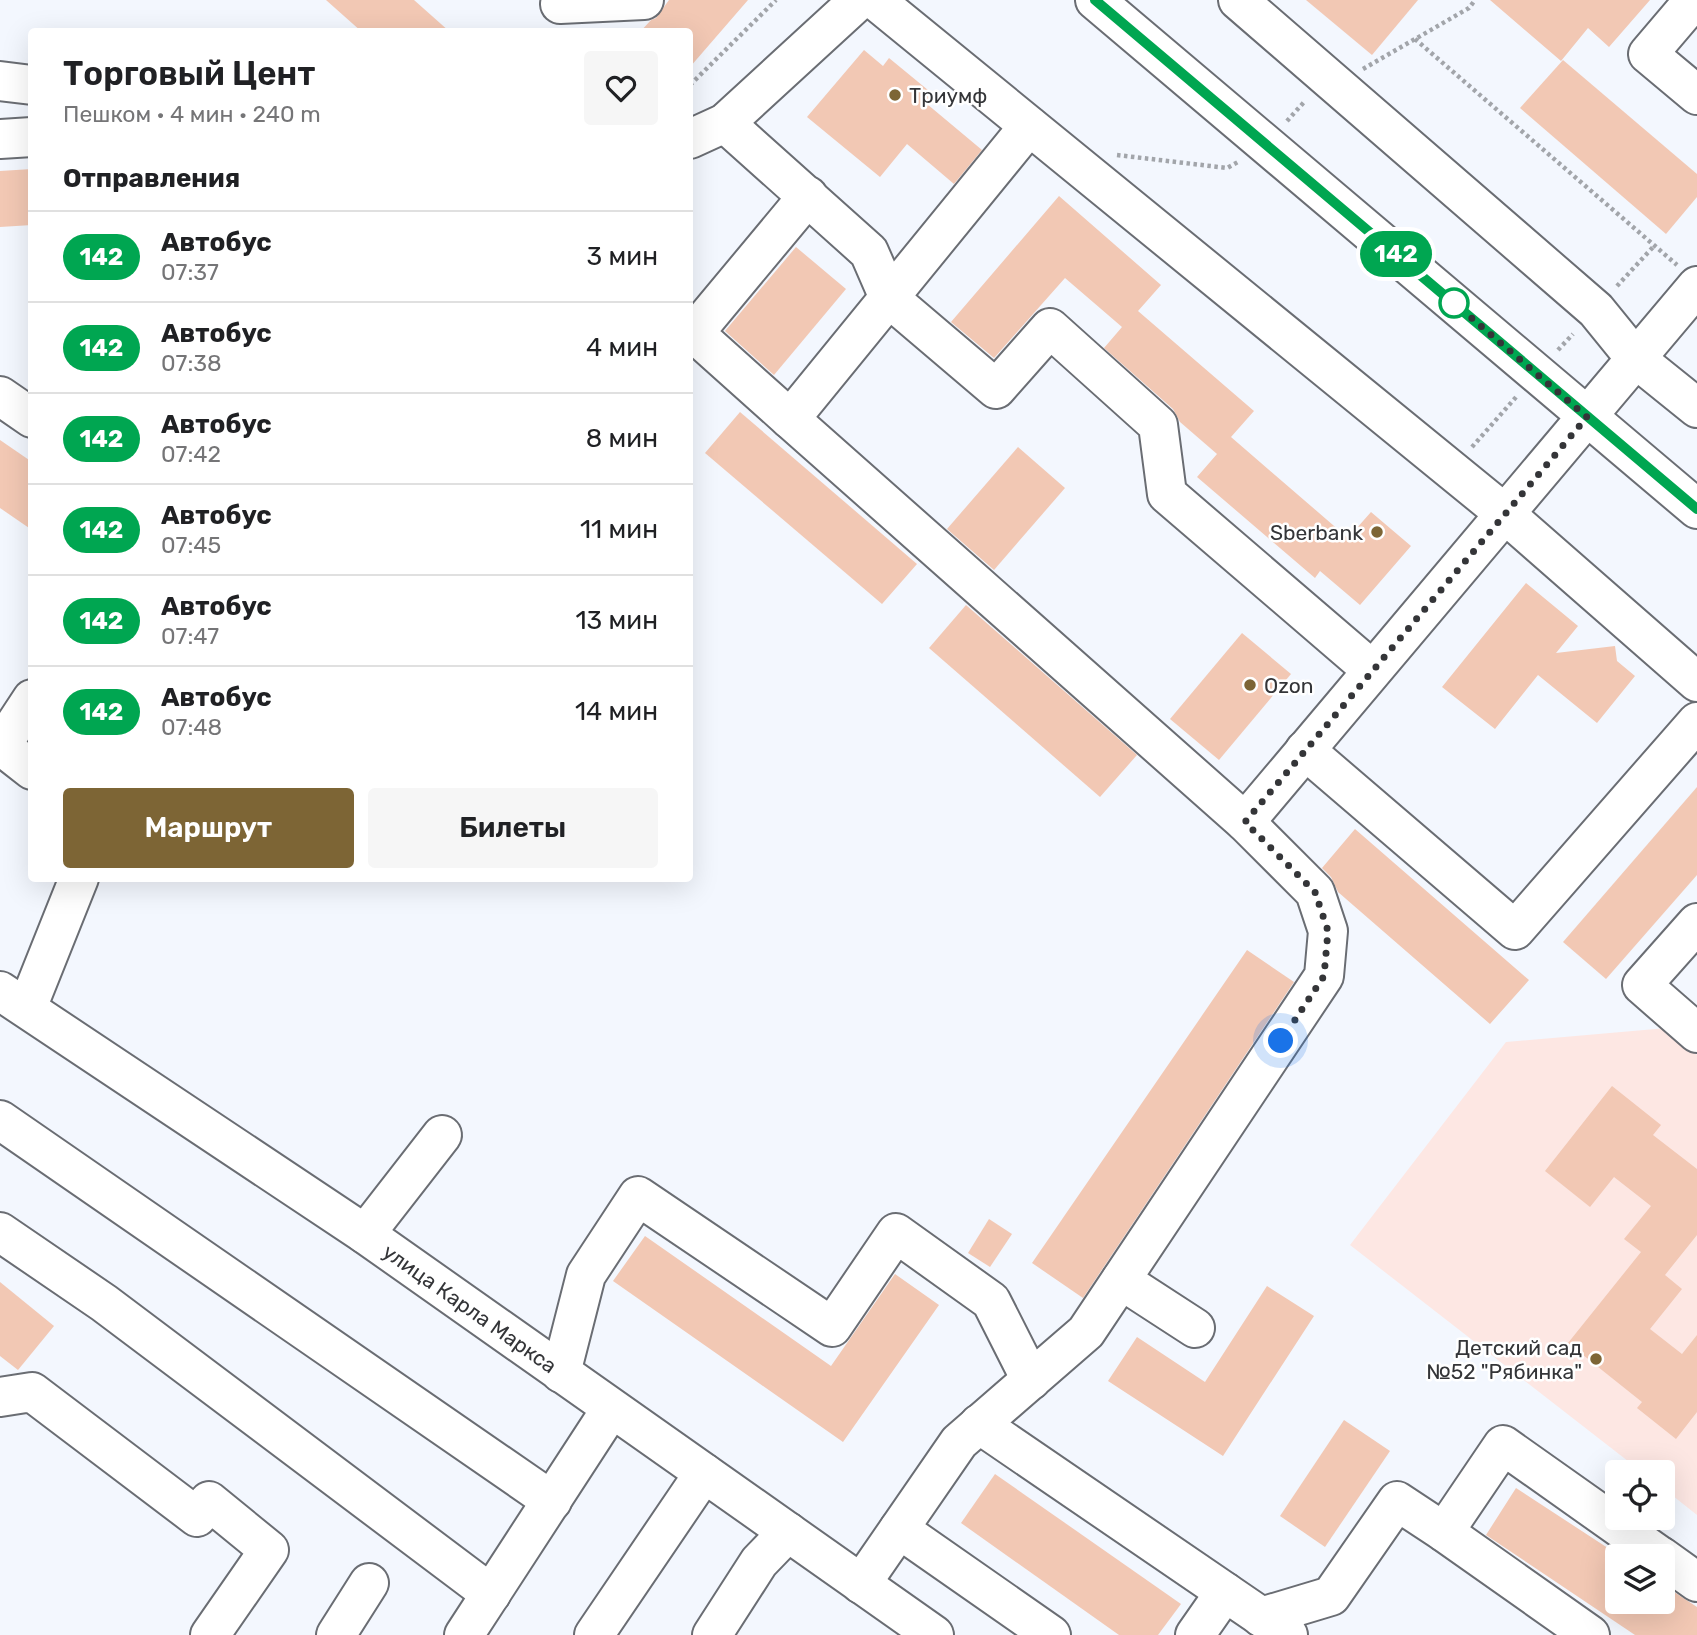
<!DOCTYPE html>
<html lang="ru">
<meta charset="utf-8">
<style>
:root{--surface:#fff;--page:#f6f6f6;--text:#202124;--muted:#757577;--line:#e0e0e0;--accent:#7d6535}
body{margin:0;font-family:Rubik,sans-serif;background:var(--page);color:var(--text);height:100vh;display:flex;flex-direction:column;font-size:26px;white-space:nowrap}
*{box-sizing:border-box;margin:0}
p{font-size:23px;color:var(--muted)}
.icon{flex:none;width:38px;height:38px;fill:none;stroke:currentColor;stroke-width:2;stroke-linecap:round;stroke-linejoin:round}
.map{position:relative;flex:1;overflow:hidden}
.details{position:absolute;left:28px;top:28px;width:665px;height:854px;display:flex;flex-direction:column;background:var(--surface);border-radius:7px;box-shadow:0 7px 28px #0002}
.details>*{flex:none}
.badge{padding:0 14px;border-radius:23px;font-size:24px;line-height:46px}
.fabs{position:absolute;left:1605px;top:1460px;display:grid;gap:14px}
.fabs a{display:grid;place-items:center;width:70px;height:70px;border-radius:7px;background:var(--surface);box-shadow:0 7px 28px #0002;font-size:35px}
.you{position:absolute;width:35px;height:35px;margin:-18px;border:5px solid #fff;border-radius:50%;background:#1a73e8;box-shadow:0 0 0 10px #1a73e833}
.map>.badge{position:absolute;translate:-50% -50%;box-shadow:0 0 0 4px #fff}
h2{padding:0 35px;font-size:26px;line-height:63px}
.round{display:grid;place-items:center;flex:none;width:74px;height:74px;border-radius:7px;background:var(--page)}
.headline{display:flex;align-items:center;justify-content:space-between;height:119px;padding:0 35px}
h1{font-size:33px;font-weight:600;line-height:52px}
.action{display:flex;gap:14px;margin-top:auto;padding:14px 35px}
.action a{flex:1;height:80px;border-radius:7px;background:var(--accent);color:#fff;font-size:28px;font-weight:600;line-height:80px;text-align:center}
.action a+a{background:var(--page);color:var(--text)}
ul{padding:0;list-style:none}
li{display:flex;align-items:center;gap:21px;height:91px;padding:0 35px;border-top:2px solid var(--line)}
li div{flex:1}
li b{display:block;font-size:26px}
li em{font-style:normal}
li .badge{min-width:77px;font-weight:700;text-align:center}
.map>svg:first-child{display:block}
.education{fill:#fde7e3}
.building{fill:#f2c8b4}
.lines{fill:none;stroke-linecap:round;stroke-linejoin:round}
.minor-casing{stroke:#6a6d73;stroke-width:42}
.major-casing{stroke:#6a6d73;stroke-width:42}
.path{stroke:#a2a5aa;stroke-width:4.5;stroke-dasharray:3.5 3.5;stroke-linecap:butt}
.minor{stroke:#fff;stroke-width:38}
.major{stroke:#fff;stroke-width:38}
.line-casing{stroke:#fff;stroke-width:16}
.line{stroke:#00a651;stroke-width:10}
.walk{stroke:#343538;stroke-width:7;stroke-dasharray:0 12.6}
.poi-dot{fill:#7d6535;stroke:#fff;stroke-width:2.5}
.stop-dot{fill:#fff;stroke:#00a651;stroke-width:3.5}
.labels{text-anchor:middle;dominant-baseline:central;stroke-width:5;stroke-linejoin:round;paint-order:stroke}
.poi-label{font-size:21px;fill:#343538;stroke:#fff;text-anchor:start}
.street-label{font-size:21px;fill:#343538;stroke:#fff}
</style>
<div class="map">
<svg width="1697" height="1635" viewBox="0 0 1697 1635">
<rect width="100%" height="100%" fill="#f3f7fe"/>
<!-- education -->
<path class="education" d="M1667,1028L1697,1055V1515L1663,1488L1662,1472H1642L1350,1245L1506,1042Z"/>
<!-- building -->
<g class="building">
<path d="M326,0H414L450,32H362Z"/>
<path d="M669,0H748L690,67V32H640L651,20L656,18Z"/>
<path d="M1306,0H1418L1372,55Z"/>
<path d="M1490,0H1650L1609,47L1588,28L1561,61Z"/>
<path d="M864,50L883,66L889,58L934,95L927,104L982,150L954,184L907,144L880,177L807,117Z"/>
<path d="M1563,60L1697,174V197L1666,234L1520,108Z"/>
<path d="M32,169V225L0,227V171Z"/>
<path d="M1059,196L1161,285L1138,311L1254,411L1231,437L1348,538L1371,512L1411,546L1360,605L1320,571L1315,578L1197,477L1217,454L1180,422L1173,409L1104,348L1122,327L1065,278L994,358L951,322Z"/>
<path d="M796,247L846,289L774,375L725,331Z"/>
<path d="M740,412L917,564L882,604L705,453Z"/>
<path d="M0,440L32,462V530L0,508Z"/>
<path d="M1018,447L1065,488L994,570L947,529Z"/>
<path d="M1526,583L1578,626L1556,653L1615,646L1617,661L1635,676L1597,723L1538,675L1495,729L1442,687Z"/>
<path d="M966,605L1137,755L1100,797L929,648Z"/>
<path d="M1242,633L1291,674L1219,760L1170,719Z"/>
<path d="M1697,787V875L1606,979L1563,942Z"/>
<path d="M1355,829L1529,980L1490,1024L1338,892L1331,877L1322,868Z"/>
<path d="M1247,950L1294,982L1083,1298L1032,1263Z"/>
<path d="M1612,1086L1661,1125L1653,1135L1697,1169V1235L1665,1275L1682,1289L1650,1329L1682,1354L1697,1335V1412L1676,1439L1637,1408L1642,1402L1568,1343L1641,1252L1624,1239L1651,1206L1614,1177L1590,1207L1545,1171Z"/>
<path d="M989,1219L1012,1234L990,1267L968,1253Z"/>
<path d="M645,1236L831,1366L895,1274L939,1305L843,1442L613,1281Z"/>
<path d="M0,1282L54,1326L18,1370L0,1356Z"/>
<path d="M1267,1286L1314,1316L1223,1456L1108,1381L1137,1337L1205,1382Z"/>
<path d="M1344,1420L1390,1451L1325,1547L1280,1516Z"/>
<path d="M995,1474L1181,1604L1158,1635H1119L961,1523Z"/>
<path d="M1516,1488L1617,1554V1601H1662V1584L1697,1607V1635H1635L1486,1535Z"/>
</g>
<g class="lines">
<!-- minor casing -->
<g class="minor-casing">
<g id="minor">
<path d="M875,0L1504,513L1697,682"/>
<path d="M1095,0L1697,509"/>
<path d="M1238,0L1596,310L1635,358L1697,408"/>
<path d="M1694,0L1648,54L1697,95"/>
<path d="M560,4L644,0"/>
<path d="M0,81L32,85"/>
<path d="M725,123L869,252L889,298L996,389L1050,328L1158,425L1167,494L1372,670"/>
<path d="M1029,126L790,419L1245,822"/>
<path d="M0,139L32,137"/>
<path d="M690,139L725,123L859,0"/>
<path d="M0,396L32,418"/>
<path d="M790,419L694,333L808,196"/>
<path d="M0,745L32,770"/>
<path d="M1,746L32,699"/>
<path d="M1305,750L1515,930L1697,722"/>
<path d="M1697,923L1642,985L1697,1033"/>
<path d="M27,1008L79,878"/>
<path d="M0,1120L552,1501"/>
<path d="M0,1232L104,1303L491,1594"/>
<path d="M365,1234L442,1135"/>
<path d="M1121,1280L1195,1328"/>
<path d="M561,1373L586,1275L638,1196L832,1327L896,1233L991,1301L1031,1380"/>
<path d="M0,1397L32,1392L197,1517L209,1501L269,1550L210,1635"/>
<path d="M979,1424L1288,1635"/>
<path d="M899,1529L1051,1635"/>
<path d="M1662,1557L1697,1582"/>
<path d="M861,1584L959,1442L1086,1332L1324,976L1328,931L1315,892L1245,822L1697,286"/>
<path d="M1261,1617L1331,1596L1397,1501L1444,1532"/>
<path d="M336,1635L369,1583"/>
<path d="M464,1635L611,1409"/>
<path d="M594,1635L704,1473"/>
<path d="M712,1635L759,1562L788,1532"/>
<path d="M1195,1635L1225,1592"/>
<path d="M1590,1635L1444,1532L1503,1445L1660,1556"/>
</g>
</g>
<!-- major casing -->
<g class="major-casing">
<g id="major">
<path id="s1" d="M0,991L365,1234L934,1635"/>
</g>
</g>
<!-- path -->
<g class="path">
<path d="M1415,39L1677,265"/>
<path d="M1363,69L1469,8L1475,0"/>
<path d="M690,85L776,0"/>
<path d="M1287,121L1305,101"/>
<path d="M1117,155L1227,168L1238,162"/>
<path d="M1617,286L1654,246"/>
<path d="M1558,350L1573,334"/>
<path d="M1472,447L1517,396"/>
</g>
<!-- minor -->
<use href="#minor" class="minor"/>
<!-- major -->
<use href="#major" class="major"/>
</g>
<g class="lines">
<!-- line casing -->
<g class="line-casing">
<path id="line" d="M1095,0L1697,509"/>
</g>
<!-- line -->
<use href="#line" class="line"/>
<!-- walk -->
<path class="walk" d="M1281,1041L1324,976L1328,931L1315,892L1245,822L1587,417L1454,303"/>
</g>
<!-- markers -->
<g class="poi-dot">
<circle cx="895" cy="95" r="7"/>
<circle cx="1377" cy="532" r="7"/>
<circle cx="1250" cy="685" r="7"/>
<circle cx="1596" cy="1359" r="7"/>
</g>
<circle class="stop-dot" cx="1454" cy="303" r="14"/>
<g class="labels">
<!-- poi labels -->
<g class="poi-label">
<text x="909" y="95">Триумф</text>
<text x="1363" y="532" text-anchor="end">Sberbank</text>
<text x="1264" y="685">Ozon</text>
<text x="1582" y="1347" text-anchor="end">Детский сад<tspan x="1582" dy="24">№52 "Рябинка"</tspan></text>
</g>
<!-- street labels -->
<g class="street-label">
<text stroke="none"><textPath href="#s1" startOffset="567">улица Карла Маркса</textPath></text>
</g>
</g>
</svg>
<div class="fabs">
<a><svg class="icon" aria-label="locate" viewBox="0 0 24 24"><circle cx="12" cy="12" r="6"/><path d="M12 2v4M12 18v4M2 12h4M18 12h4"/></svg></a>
<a><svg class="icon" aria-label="layers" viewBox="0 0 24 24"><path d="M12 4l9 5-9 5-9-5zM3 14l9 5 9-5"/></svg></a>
</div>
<div class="you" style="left:1281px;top:1041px"></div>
<b class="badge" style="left:1396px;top:254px;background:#00a651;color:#fff">142</b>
<section class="details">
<div class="headline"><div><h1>Торговый Цент</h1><p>Пешком · 4 мин · 240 m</p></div><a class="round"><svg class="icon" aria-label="heart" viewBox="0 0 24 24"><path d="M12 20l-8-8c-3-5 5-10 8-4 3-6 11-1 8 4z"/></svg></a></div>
<h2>Отправления</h2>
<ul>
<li><span class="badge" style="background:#00a651;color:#fff">142</span><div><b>Автобус</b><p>07:37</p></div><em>3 мин</em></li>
<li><span class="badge" style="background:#00a651;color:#fff">142</span><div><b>Автобус</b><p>07:38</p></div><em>4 мин</em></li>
<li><span class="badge" style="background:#00a651;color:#fff">142</span><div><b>Автобус</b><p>07:42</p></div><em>8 мин</em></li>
<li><span class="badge" style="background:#00a651;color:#fff">142</span><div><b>Автобус</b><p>07:45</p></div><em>11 мин</em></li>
<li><span class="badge" style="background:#00a651;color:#fff">142</span><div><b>Автобус</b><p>07:47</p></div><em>13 мин</em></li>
<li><span class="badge" style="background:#00a651;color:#fff">142</span><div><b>Автобус</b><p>07:48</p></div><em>14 мин</em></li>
</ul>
<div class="action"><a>Маршрут</a><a>Билеты</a></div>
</section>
</div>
